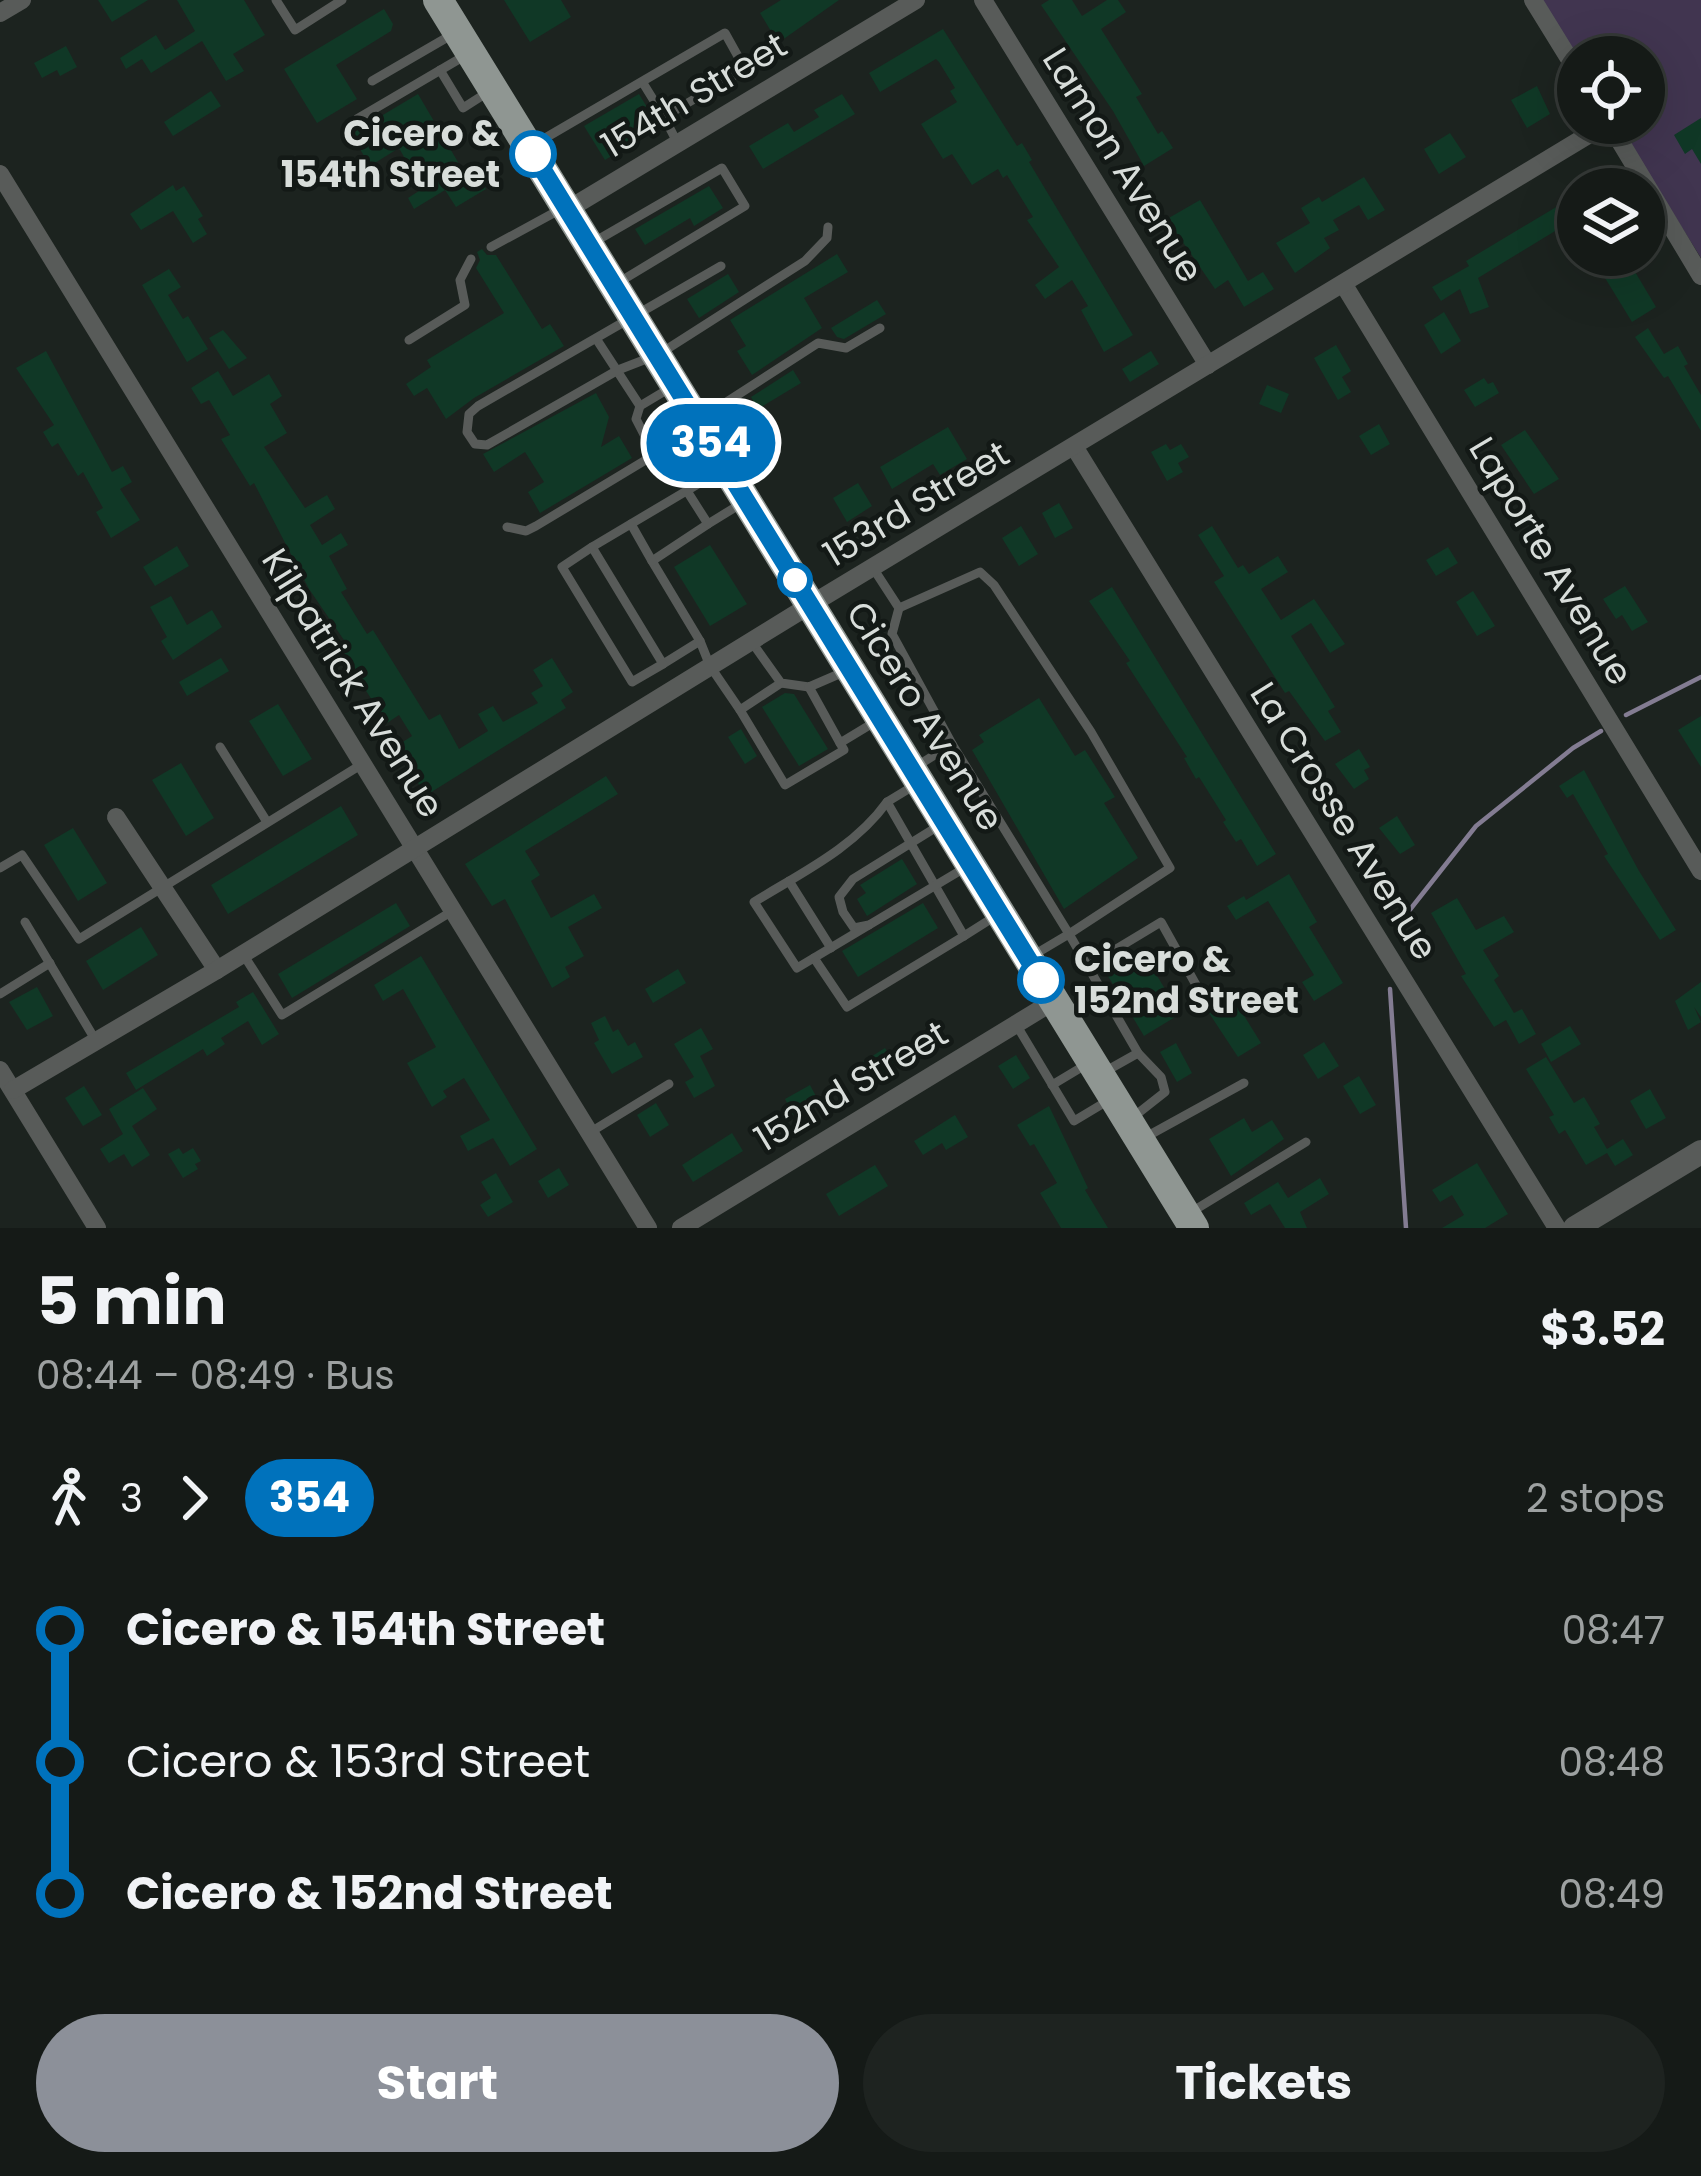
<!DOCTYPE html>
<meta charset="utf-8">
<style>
:root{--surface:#151a17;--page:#1e2320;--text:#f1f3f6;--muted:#9da1a1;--line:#343836;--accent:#8c9099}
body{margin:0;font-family:Poppins,sans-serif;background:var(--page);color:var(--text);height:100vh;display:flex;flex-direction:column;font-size:45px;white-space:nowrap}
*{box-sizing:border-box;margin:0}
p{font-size:39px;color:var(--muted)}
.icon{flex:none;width:66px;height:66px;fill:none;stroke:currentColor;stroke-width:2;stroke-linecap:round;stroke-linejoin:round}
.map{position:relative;height:1228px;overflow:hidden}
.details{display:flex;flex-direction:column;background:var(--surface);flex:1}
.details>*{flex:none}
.badge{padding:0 24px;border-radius:39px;font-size:42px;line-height:78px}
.controls{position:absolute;left:1557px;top:36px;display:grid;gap:24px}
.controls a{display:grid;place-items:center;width:108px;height:108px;border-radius:50%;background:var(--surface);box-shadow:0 12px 48px #0002,0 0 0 3px var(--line);font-size:60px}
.map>.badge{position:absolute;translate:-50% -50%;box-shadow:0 0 0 6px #fff}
.legs{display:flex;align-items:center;gap:18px;height:132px;padding:0 36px;font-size:39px}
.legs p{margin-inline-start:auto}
.summary{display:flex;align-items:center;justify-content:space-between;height:204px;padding:0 36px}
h1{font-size:66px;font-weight:700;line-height:90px}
.action{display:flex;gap:24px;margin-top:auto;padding:24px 36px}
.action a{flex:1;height:138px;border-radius:72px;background:var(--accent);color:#fff;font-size:48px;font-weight:700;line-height:138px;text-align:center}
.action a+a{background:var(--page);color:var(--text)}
ul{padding:0 36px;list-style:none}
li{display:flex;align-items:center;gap:42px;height:132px;font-size:45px}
li i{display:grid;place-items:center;width:18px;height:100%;margin:0 15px;background:currentColor}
li i::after{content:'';width:30px;height:30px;margin:-15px;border:9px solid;border-radius:50%;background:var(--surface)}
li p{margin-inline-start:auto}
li:first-child i{background:linear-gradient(#0000 50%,currentColor 0)}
li:last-child i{background:linear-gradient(currentColor 50%,#0000 0)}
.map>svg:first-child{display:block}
.green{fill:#413550}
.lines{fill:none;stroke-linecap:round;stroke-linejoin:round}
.stream{stroke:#837c92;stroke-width:4.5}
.building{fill:#103826}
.service{stroke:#585b59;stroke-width:9}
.minor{stroke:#585b59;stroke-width:18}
.tertiary{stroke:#585b59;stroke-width:24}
.primary{stroke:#8f9692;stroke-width:30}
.line-1-casing{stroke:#fff;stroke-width:27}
.line-1{stroke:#0072bc;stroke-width:18}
.stop-1-dot{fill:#fff;stroke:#0072bc;stroke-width:6}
.labels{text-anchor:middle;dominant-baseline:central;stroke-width:9;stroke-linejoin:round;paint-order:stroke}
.street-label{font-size:36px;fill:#d8ddda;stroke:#131916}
.stop-label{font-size:36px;font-weight:bold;fill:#d8ddda;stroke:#131916;text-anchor:end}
</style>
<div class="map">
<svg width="1701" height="1228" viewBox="0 0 1701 1228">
<rect width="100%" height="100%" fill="#1c231f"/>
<!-- green -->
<path class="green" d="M1541,0H1701V258L1617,123H1644V57H1578Z"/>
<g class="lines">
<!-- stream -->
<g class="stream">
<path d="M1626,715L1701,677"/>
<path d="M1400,936L1401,921L1476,826L1573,748L1601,731"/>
<path d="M1390,989L1406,1228"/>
</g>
</g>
<!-- building -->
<g class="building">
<path d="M98,0H148L112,22Z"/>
<path d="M177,0H244L265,35L233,54L244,71L226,81L202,41L151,73L142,59L126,69L120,58L156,35L165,50L195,31Z"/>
<path d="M504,0H561L571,17L530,42Z"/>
<path d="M781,0H839L778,43L760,13Z"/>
<path d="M1049,0H1072L1082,16L1107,0H1118L1126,12L1101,29L1142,94L1136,97L1158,134L1162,131L1173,148L1144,166L1113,111L1041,5Z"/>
<path d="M384,9L393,24L391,31L336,65L357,99L317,123L284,69Z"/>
<path d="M943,29L1017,146L1022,143L1032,160L1029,162L1133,335L1104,352L1081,310L1088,306L1072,280L1045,299L1035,285L1059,267L1027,220L1033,217L1007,175L1003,178L998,169L972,185L952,154L943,159L921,124L957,102L950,91L955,88L939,62L936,59L880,92L869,73Z"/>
<path d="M66,46L77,67L60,76L57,70L42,78L34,63Z"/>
<path d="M1537,86L1550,114L1527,128L1511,100Z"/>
<path d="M211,91L221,106L173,136L164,122Z"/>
<path d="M418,94L465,174L473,169L486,189L456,207L445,190L414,209L408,198L422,189L399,148L370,166L351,134Z"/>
<path d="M639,94L659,127L605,160L584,126Z"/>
<path d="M842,94L855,114L763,169L749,146L788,123L794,132L819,117L814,110Z"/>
<path d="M1701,118V164L1692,149L1685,154L1674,135Z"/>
<path d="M1450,133L1466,157L1439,174L1424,149Z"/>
<path d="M1364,177L1385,210L1368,220L1359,205L1333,220L1339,230L1324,238L1330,248L1295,273L1276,243L1310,223L1301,208L1319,197L1322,202Z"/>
<path d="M173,185L176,191L184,186L203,216L198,219L207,234L193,243L173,211L141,230L130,214Z"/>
<path d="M709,186L723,208L694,226L690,218L645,245L635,229Z"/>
<path d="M1578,194V217L1478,278L1489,307L1470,314L1460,289L1441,301L1432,287L1469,266L1466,261Z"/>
<path d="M1200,200L1248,281L1263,272L1274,289L1244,307L1228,280L1215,289L1167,219Z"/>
<path d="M482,249L487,255H496L542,329L550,324L564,346L474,398L446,419L427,388L414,396L406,384L431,367L427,360L504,313L476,268L480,260L477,252Z"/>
<path d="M837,254L848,272L804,298L822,328L752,375L737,351L746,346L730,320Z"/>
<path d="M1591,255H1625L1656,307L1632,322Z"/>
<path d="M169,269L181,287L168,295L183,319L188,316L208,349L187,362L142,285Z"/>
<path d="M728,274L739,292L699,318L687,299Z"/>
<path d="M877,300L886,314L844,339L837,337L831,328Z"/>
<path d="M1444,312L1461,341L1441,354L1424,325Z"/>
<path d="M1648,328L1664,354L1678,346L1688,364L1684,366L1701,395V431L1668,376L1664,378L1635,337Z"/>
<path d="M223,330L247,358L229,369L209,338Z"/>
<path d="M1336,345L1351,371L1342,377L1351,392L1338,400L1314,358Z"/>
<path d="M46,351L112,472L123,466L132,482L120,489L140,520L111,538L96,512L103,508L83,472L78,476L58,443L52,447L43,432L54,425L16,368Z"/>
<path d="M1151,351L1159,364L1130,382L1122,369Z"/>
<path d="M793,370L801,383L758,409L751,397Z"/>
<path d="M218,371L233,396L269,374L282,396L270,404L287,433L264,447L305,508L327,495L335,509L310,525L322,545L341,533L348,545L329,556L347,589L341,592L367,634L373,630L429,720L440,714L459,749L488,731L478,714L493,706L503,722L538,703L531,693L543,686L533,670L552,658L573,692L561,700L566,708L425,796L398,745L412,736L399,715L387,723L359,680L341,650L348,646L309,589L254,483L250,486L221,439L230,435L209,400L201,404L191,388Z"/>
<path d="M1484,378L1488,384L1493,382L1499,393L1475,407L1464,390Z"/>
<path d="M1267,385L1289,394L1281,413L1259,404Z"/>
<path d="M596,393L609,417L601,447L619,436L632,458L540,513L528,492L544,482L525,452L494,472L483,454Z"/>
<path d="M1379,424L1390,444L1371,455L1359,436Z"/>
<path d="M948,427L967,459L940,475L933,464L892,489L880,467Z"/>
<path d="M1525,430L1559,479L1534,494L1501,445Z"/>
<path d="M1166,444L1170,450L1181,444L1189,457L1178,463L1183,472L1167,481L1151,452Z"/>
<path d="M858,483L872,506L847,522L833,498Z"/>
<path d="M1059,503L1073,528L1055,538L1042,513Z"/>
<path d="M1021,526L1038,554L1019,566L1002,538Z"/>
<path d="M1212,526L1238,568L1243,565L1249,574L1278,556L1288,572L1261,589L1281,620L1314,599L1345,644L1330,653L1311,623L1291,636L1335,707L1328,711L1341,732L1325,741L1289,691L1285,693L1214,582L1224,576L1198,535Z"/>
<path d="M710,545L747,604L710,626L674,567Z"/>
<path d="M177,546L189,566L155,586L143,567Z"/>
<path d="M1448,547L1458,563L1436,576L1426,560Z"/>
<path d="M1625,586L1648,622L1632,631L1622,615L1616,619L1603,599Z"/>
<path d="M1112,587L1276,854L1257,866L1241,839L1236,842L1223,822L1226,820L1199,777L1196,779L1184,758L1187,757L1126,663L1130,661L1089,601Z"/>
<path d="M1473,591L1495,626L1477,636L1456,602Z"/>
<path d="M171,596L187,625L212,610L222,627L173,660L161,641L167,637L150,607Z"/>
<path d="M221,658L229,671L187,696L179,682Z"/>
<path d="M785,693L794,694L828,749L799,766L762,707Z"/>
<path d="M1039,698L1075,756L1085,750L1115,797L1104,803L1138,858L1064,909L972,750L984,742L979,735Z"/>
<path d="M278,704L312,759L283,776L249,721Z"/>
<path d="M1701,716V767L1678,730Z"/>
<path d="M741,729L757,756L745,764L728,737Z"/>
<path d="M1359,749L1370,767L1364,770L1369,779L1354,789L1335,764Z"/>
<path d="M181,763L214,818L186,836L152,780Z"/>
<path d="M1584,770L1639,871L1676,930L1660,940L1604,856L1608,854L1573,794L1567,798L1559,786Z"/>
<path d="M606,776L618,794L525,851L540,875L531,881L551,918L594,894L602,908L568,927L584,956L565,967L570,977L552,988L505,899L492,906L465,864Z"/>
<path d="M341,806L358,835L228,914L211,885Z"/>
<path d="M1397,816L1415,845L1400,854L1379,828Z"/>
<path d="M73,828L107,883L78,901L44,845Z"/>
<path d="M902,859L917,884L867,916L857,899L866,893L860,885Z"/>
<path d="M1289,874L1317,922L1309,927L1343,983L1314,1001L1302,982L1314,975L1268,901L1236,920L1227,906L1244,896L1246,900Z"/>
<path d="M1457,898L1476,930L1504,916L1514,932L1483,950L1499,976L1494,980L1514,1013L1522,1009L1536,1034L1519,1044L1506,1020L1494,1027L1461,976L1466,974L1431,913Z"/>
<path d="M396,903L410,926L292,998L278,974Z"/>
<path d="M923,903L938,928L858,977L842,951Z"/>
<path d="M141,927L158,955L103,990L86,961Z"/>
<path d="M1144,954L1180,1014L1144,1036L1108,976Z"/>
<path d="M421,956L537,1149L510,1166L493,1138L468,1151L460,1136L490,1120L464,1078L443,1091L447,1097L432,1107L407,1063L436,1047L403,989L383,1001L374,985Z"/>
<path d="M678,969L686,983L653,1003L645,989Z"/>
<path d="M1701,982V1017L1694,1007L1701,1022L1688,1030L1675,1001Z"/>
<path d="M37,987L53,1016L27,1030L9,1002Z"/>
<path d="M253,992L279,1034L262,1045L248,1021L221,1038L225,1044L207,1056L203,1049L136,1090L126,1073L239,1007L236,1002Z"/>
<path d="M1230,993L1261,1043L1238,1057L1205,1007Z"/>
<path d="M605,1016L613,1032L618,1029L628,1046L635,1042L643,1057L612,1074L594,1043L599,1040L591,1023Z"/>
<path d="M1570,1026L1581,1044L1551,1062L1541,1044Z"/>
<path d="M701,1028L713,1049L700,1056L715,1086L694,1098L685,1082L694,1077L674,1044Z"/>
<path d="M1324,1042L1339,1066L1318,1079L1303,1055Z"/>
<path d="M1176,1043L1192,1073L1177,1082L1160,1052Z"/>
<path d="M885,1048L895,1063L887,1068L890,1072L878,1079L874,1073L859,1083L850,1070Z"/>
<path d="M1016,1055L1030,1078L1013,1089L998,1066Z"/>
<path d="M1546,1057L1574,1103L1584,1097L1600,1124L1594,1127L1607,1149L1623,1139L1633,1155L1615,1166L1607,1153L1586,1165L1565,1130L1559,1134L1549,1117L1554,1115L1526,1069Z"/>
<path d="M1359,1076L1376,1105L1360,1114L1343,1086Z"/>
<path d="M810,1085L819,1102L793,1115L785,1099Z"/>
<path d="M84,1086L102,1115L83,1126L65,1098Z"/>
<path d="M143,1088L157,1109L132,1126L150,1155L132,1167L124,1154L109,1163L100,1149L123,1134L109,1109Z"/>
<path d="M1650,1089L1666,1118L1646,1129L1630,1101Z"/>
<path d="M656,1103L669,1125L650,1137L637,1115Z"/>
<path d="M1049,1106L1088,1188L1085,1190L1108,1228H1061L1040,1193L1057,1183L1034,1144L1030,1146L1017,1125Z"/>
<path d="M955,1115L968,1137L946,1150L942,1143L923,1155L914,1141Z"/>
<path d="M1244,1118L1252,1132L1272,1120L1284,1139L1231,1176L1209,1139Z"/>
<path d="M732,1133L743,1151L693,1182L682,1165Z"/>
<path d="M179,1148L183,1154L193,1148L201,1161L195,1164L198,1169L183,1178L168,1154Z"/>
<path d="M1477,1163L1508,1214L1485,1228H1442L1464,1215L1452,1195L1440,1202L1432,1190Z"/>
<path d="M875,1165L888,1186L839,1216L826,1194Z"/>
<path d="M559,1168L569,1185L548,1198L538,1181Z"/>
<path d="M496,1173L513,1202L488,1217L480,1205L491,1198L481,1182Z"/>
<path d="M1320,1178L1329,1194L1300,1212L1307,1228H1285L1270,1204L1251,1215L1244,1203L1278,1182L1288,1198Z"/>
</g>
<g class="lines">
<!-- service -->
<g class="service">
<path d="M276,0L295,30L342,0"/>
<path d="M440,70L463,108L488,92"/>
<path d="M372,81L453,34"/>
<path d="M643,83L664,117"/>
<path d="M357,119L466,55"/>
<path d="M535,144L725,33L745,69L664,117L678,144"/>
<path d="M594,242L722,168L745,206L616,284"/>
<path d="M491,247L561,209"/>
<path d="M409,340L465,305L460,280L471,259"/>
<path d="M597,340L640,406L636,419L652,450L818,343L846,348L880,328"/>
<path d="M664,351L805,261L827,238L828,227"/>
<path d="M649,358L618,370L487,445L475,444L467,432L469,414L478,406L721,266"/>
<path d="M640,406L670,388"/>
<path d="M720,471L592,547L663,664L700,641L710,666L740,710L781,683"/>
<path d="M687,491L708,524L652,561L700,641"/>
<path d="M631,524L652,561"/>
<path d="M708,524L739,505"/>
<path d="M507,527L526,531L536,526L649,458L652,450"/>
<path d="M592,547L562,567L632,682L663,664"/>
<path d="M873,568L899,608L980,572L994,585L1091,732L1170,868L1069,934L952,744"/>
<path d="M899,608L892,634L952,744L917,766"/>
<path d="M751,641L781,683L809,687L846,671"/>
<path d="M809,687L840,743L878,720"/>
<path d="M740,710L785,785L844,750L840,743"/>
<path d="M220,747L267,822"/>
<path d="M915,785L887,802L964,936L994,917"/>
<path d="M940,825L853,879L839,897L843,912L854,928L869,925L968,866"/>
<path d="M0,868L22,855L79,939L364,763"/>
<path d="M789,881L831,948"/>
<path d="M25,922L96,1041"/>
<path d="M869,925L797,968L754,902C801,873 854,848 887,802"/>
<path d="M243,954L282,1015L454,910"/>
<path d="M1032,956L1069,934L1138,1053L1161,1077L1165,1092L1132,1118"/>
<path d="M814,958L847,1007L964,936"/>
<path d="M1088,966L1161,922L1200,992"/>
<path d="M0,994L50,963"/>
<path d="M1067,1013L1103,991"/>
<path d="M1017,1026L1074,1121L1109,1100"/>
<path d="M1106,1071L1138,1053"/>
<path d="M1052,1085L1087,1064"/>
<path d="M589,1133L669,1084"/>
<path d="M1144,1138L1244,1083"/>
<path d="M1193,1211L1306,1142"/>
</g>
<!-- minor -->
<g class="minor">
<path d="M983,0L1208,365"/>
<path d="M1533,0L1578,73"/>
<path d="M0,13L22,0"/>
<path d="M1609,123L1701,276"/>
<path d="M0,174L648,1228"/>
<path d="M567,210L916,0"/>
<path d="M1344,285L1701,871"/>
<path d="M1075,448L1557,1228"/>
<path d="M116,817L217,970"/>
<path d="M0,1070L97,1228"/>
<path d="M13,1090L217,970L810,605L1608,123"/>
<path d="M681,1228L1054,1001"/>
</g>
<!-- tertiary -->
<path class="tertiary" d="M1575,1228L1701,1152"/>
<!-- primary -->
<path class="primary" d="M438,0L1194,1228"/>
</g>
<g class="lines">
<!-- line-1 casing -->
<g class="line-1-casing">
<path id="line-1" d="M533,154L1041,980"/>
</g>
<!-- line-1 -->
<use href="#line-1" class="line-1"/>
</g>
<!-- markers -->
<g class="stop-1-dot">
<circle cx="533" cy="154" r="21"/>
<circle cx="795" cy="580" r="15"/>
<circle cx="1041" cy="980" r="21"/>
</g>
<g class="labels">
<!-- street labels -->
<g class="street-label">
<text transform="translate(694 95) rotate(-31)">154th Street</text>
<text transform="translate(1123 165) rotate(58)">Lamon Avenue</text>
<text transform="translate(916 504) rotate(-31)">153rd Street</text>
<text transform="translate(1551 561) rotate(59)">Laporte Avenue</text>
<text transform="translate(353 683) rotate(58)">Kilpatrick Avenue</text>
<text transform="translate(925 716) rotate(58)">Cicero Avenue</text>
<text transform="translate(1344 821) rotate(58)">La Crosse Avenue</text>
<text transform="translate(851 1086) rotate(-31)">152nd Street</text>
</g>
<!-- stop labels -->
<g class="stop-label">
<text x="500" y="133">Cicero &amp;<tspan x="500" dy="41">154th Street</tspan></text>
<text x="1074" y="959" text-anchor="start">Cicero &amp;<tspan x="1074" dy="41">152nd Street</tspan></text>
</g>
</g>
</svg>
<div class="controls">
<a><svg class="icon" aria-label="locate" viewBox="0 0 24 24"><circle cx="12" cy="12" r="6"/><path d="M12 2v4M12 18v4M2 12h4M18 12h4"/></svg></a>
<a><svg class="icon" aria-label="layers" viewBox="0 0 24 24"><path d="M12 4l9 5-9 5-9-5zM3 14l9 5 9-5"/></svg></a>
</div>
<b class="badge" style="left:711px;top:443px;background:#0072bc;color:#fff">354</b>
</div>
<section class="details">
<div class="summary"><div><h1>5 min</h1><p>08:44 – 08:49 · Bus</p></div><b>$3.52</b></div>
<div class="legs"><svg class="icon" aria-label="walk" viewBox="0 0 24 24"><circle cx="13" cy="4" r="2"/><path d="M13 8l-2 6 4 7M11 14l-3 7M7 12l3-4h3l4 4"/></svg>3<svg class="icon" aria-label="forward" viewBox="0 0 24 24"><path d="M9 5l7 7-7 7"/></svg><b class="badge" style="background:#0072bc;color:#fff">354</b><p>2 stops</p></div>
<ul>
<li><i style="color:#0072bc"></i><b>Cicero &amp; 154th Street</b><p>08:47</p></li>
<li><i style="color:#0072bc"></i><span>Cicero &amp; 153rd Street</span><p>08:48</p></li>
<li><i style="color:#0072bc"></i><b>Cicero &amp; 152nd Street</b><p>08:49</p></li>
</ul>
<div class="action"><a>Start</a><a>Tickets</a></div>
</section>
